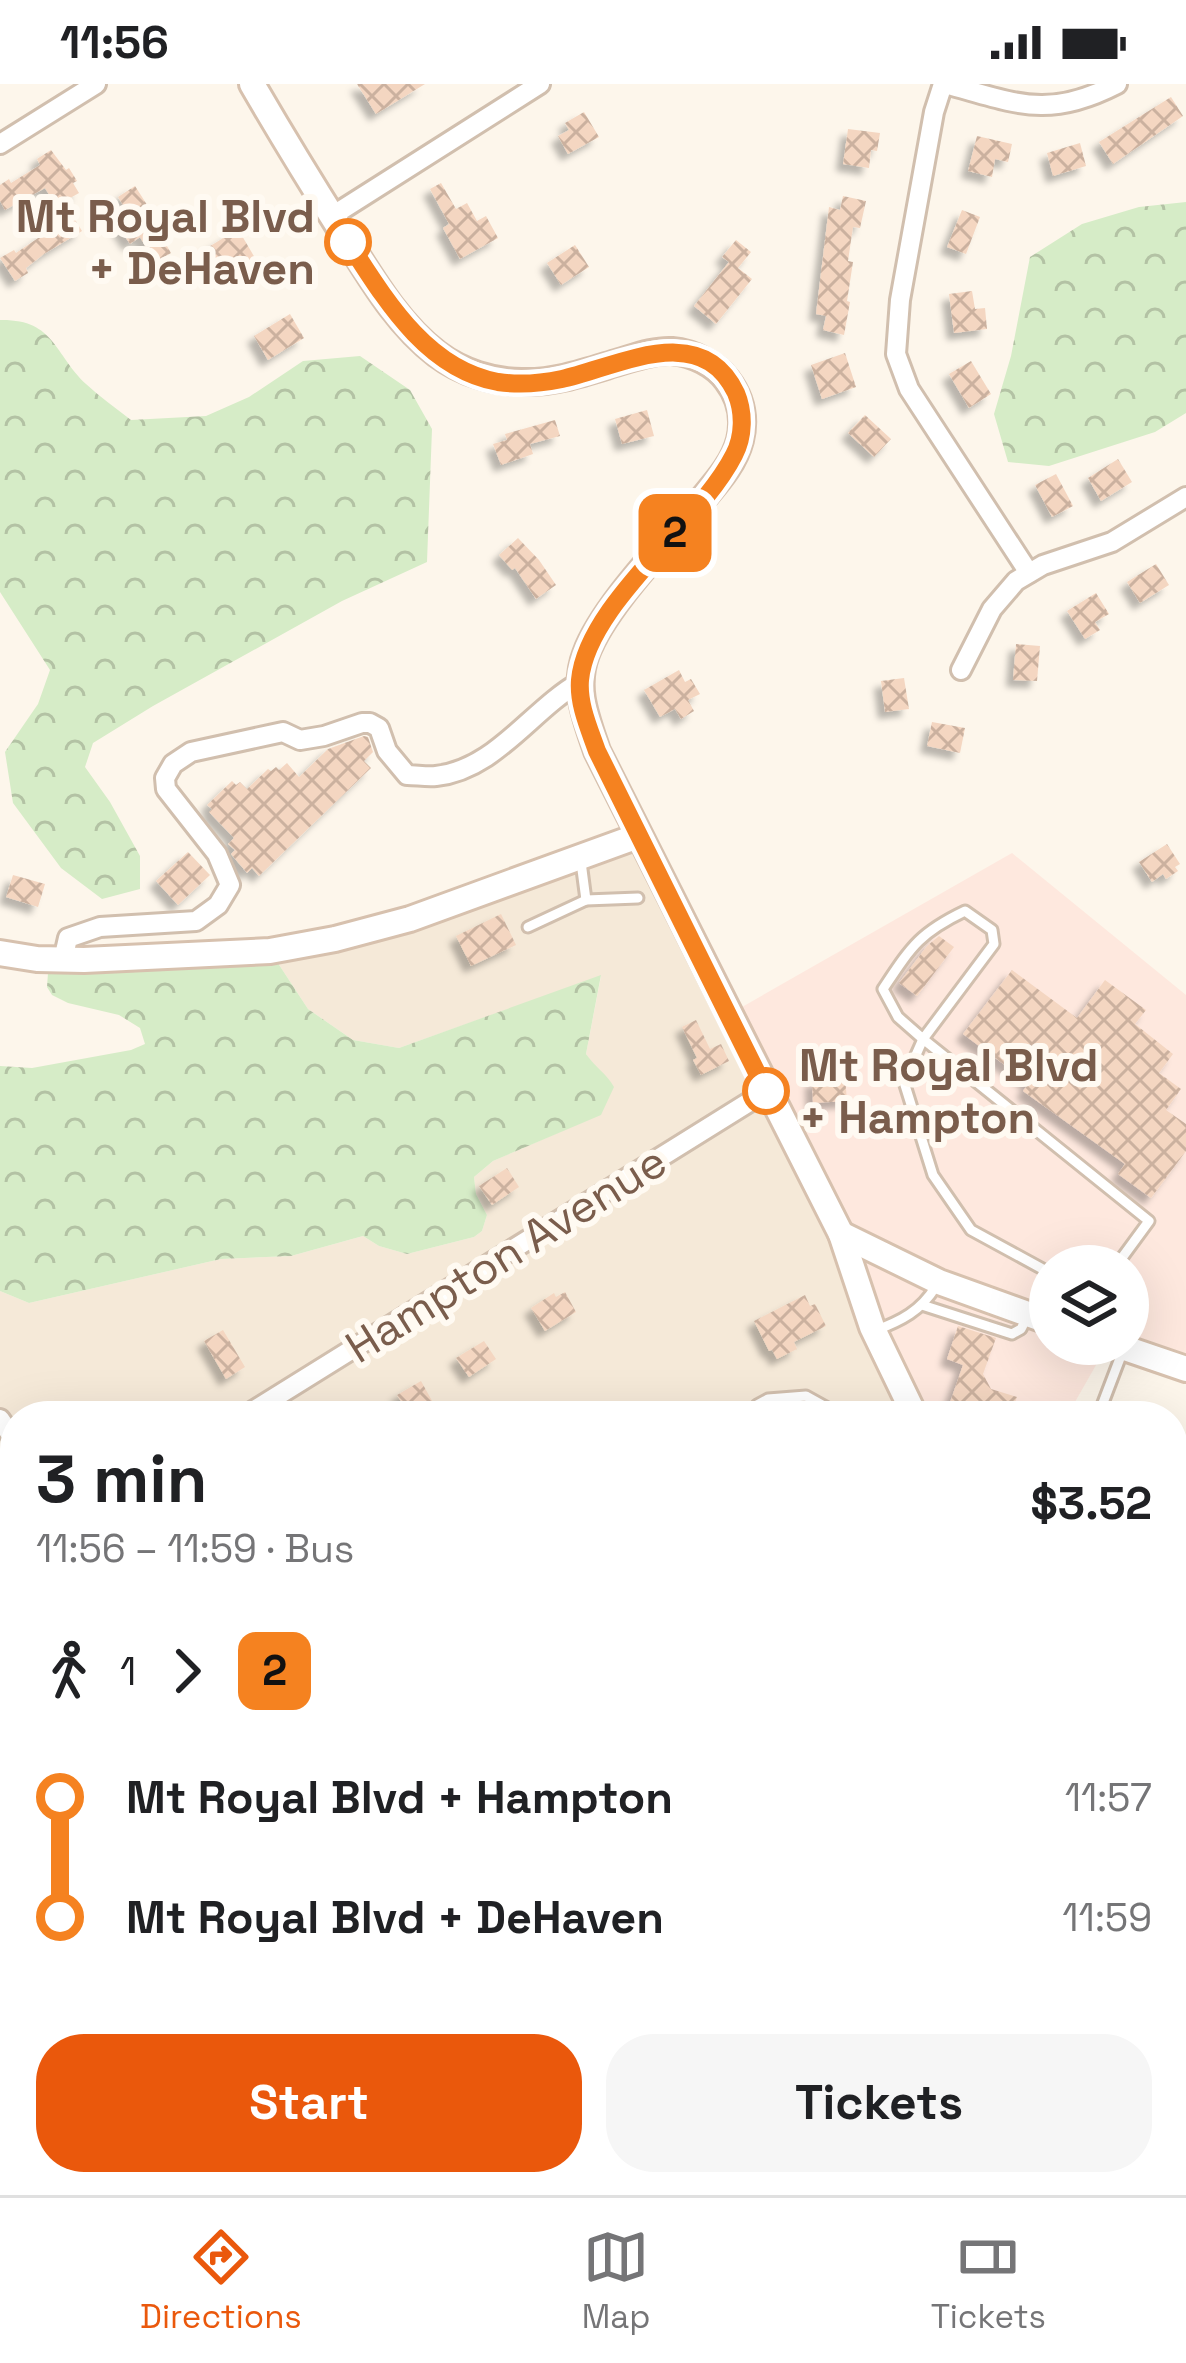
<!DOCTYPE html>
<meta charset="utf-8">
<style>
:root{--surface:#fff;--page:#f6f6f6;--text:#202124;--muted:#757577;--line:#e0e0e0;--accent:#ea580c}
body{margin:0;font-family:"Space Grotesk",sans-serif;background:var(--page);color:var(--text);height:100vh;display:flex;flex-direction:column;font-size:45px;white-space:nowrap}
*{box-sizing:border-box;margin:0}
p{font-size:39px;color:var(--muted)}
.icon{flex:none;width:66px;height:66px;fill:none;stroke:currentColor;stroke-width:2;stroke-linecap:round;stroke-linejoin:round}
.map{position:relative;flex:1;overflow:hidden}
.drawer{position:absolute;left:0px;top:1317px;width:1188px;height:795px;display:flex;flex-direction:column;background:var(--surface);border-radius:48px 48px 0 0;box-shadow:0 12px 48px #0002}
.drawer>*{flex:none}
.badge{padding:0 24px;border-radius:18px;font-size:42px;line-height:78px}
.fabs{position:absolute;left:1029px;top:1161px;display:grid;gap:24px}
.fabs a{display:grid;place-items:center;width:120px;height:120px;border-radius:50%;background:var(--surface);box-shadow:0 12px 48px #0002;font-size:60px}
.map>.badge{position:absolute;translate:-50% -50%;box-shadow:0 0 0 6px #fff}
.legs{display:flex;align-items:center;gap:18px;height:132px;padding:0 36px;font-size:39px}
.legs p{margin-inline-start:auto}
.headline{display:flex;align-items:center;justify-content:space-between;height:204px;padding:0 36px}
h1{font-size:66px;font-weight:700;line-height:90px}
.button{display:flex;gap:24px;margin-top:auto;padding:24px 36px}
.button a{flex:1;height:138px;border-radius:48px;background:var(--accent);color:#fff;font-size:48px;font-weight:700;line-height:138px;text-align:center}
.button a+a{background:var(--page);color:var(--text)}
ul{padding:0 36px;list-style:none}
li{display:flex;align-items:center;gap:42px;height:120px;font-size:45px}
li i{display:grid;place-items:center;width:18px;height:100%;margin:0 15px;background:currentColor}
li i::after{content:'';width:30px;height:30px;margin:-15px;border:9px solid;border-radius:50%;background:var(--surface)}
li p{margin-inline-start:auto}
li:first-child i{background:linear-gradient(#0000 50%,currentColor 0)}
li:last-child i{background:linear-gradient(currentColor 50%,#0000 0)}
.status{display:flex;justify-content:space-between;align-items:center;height:84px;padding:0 60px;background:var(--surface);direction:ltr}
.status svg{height:33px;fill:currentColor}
.tabs{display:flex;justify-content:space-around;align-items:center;height:168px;border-top:3px solid var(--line);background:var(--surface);font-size:33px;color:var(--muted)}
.tabs a{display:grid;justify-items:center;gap:6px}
.tabs .active{color:var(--accent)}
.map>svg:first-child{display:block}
.residential{fill:#f5e9d8}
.commercial{fill:#fee8de}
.forest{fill:url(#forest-crowns)}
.building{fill:url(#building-cross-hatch);filter:url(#shadow)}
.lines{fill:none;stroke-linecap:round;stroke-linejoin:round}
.lane-casing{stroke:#d1bfae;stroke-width:15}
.street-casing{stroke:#d1bfae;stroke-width:24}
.secondary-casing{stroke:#d7c1ae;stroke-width:30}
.lane{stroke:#fff;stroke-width:9}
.street{stroke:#fff;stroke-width:18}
.secondary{stroke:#fff;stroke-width:24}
.line-1-casing{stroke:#fff;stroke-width:27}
.line-1{stroke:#f58220;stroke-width:18}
.stop-1-dot{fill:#fff;stroke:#f58220;stroke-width:6}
.labels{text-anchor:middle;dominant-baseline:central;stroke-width:12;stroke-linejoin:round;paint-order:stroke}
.stop-label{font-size:45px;font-weight:bold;fill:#7a5d4c;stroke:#fffaf2;text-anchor:end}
.street-label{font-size:45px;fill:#7a5d4c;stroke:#fffaf2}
</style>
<div class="status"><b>11:56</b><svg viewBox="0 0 49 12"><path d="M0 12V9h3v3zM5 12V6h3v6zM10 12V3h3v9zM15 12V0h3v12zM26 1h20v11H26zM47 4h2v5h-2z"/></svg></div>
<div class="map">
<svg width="1186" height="2111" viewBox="0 0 1186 2111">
<defs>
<pattern id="forest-crowns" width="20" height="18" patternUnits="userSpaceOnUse" patternTransform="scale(3)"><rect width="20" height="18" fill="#d6ecc7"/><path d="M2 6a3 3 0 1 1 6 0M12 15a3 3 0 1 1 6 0" fill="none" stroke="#b3c2a4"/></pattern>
<pattern id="building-cross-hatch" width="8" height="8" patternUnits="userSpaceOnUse" patternTransform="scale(3)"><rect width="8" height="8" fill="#f4d6c1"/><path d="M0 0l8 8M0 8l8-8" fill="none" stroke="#cbb19f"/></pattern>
<filter id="shadow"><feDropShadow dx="-7" dy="7" stdDeviation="3" flood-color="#0004"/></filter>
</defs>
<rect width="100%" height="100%" fill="#fdf6eb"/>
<!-- residential -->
<path class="residential" d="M638,752L915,1332H15V2097H1028L1026,2111H0V1207L29,1219L221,1175L291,1172L363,1152L379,1162L407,1170L474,1153L482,1147L487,1131L476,1110L474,1093L493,1077L601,1030L594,983L586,970L601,892L399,964L353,956L308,925L270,867Z"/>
<!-- commercial -->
<path class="commercial" d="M1012,769L1186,911V1285L1128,1260V1182H1050V1260H1108L1067,1332H915L728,931Z"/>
<!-- forest -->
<g class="forest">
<path d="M1186,118V329L1155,348L1049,382L1008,378L994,330L1011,272L1030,173L1082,140L1139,123Z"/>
<path d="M0,236C55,235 54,270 86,300C100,313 116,324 131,336L206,332L249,313L303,277L360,272L410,306L432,345L427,478L342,517L153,622L93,659L85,683L110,718L140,772V805L102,815L61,784L13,719L5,668L38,620L50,586L0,508Z"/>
<path d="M270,867L308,925L353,956L399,964L601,891L586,970C595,983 606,989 614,1003L601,1031L493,1077L474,1093L476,1110L487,1131L482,1147L474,1153L407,1170L379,1162L363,1152L291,1172L221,1175L29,1219L0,1207V982L32,984L131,966L145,960L140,944L119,931L68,919L52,911L47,903L49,875Z"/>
</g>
<!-- building -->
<g class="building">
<path d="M357,0H425L376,30Z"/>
<path d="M1171,13L1183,32L1113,80L1099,58Z"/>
<path d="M584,28L599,53L568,70L558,52L569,46L565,39Z"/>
<path d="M848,45L880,49L877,67L871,66L869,84L843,80Z"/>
<path d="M977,52L1012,60L1008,78L995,75L992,93L968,87Z"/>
<path d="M1080,59L1086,82L1053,92L1047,69Z"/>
<path d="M51,66L66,86L69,84L77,97L73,99L79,109L56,122L45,104L5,126L0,117V101L9,95L11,99L40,81L37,75Z"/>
<path d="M441,99L456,125L467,119L477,137L486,132L498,154L460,175L443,144L449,140L430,105Z"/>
<path d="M135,102L158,138L154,140L171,169L155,178L140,153L130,160L118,142L131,134L118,113Z"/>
<path d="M843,112L866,117L860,144L853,143L848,177L853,178L847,217L850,218L844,251L823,246L826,232L816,230L829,123L840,126Z"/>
<path d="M962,126L980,133L966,170L947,163Z"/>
<path d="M72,131L82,147L44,170L26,184L28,189L15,197L0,174L14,166L16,169Z"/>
<path d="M238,145L255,174L223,192L207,164Z"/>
<path d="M736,156L751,168L738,184L752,195L716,240L694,222L729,178L722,173Z"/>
<path d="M575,161L589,183L561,201L547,179Z"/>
<path d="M972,207L975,225L985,224L987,245L954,249L949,210Z"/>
<path d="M290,230L304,254L268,276L254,252Z"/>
<path d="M845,269L856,303L822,315L811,281Z"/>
<path d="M971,277L991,310L969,324L949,290Z"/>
<path d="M647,326L654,352L622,360L615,335Z"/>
<path d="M865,331L891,355L874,373L848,349Z"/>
<path d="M555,336L560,352L530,360L533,370L501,381L493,360L507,356L505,350Z"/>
<path d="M1118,375L1132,398L1101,417L1088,394Z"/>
<path d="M1056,390L1073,422L1052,433L1035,401Z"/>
<path d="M518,454L539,476L556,501L536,515L515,484L512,486L499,471Z"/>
<path d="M1156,480L1169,501L1140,519L1127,498Z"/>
<path d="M1096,509L1109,530L1095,538L1100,546L1085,555L1067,527Z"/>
<path d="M1016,560L1040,562L1037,597L1013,596Z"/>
<path d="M679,586L685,598L691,595L700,610L688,616L694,627L681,635L675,625L660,633L644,606Z"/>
<path d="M904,594L909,625L885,628L881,597Z"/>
<path d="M932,638L965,644L960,669L927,662Z"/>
<path d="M364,652L368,653L373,668L364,677L371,684L259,792L252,784L247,789L231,770L235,766L228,760L234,754L209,728L212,725L207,721L232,697L236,701L240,698L247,705L268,685L271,687L276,683L279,686L287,679L299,693L328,665Z"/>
<path d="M1167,760L1180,780L1175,783L1178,787L1166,795L1163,790L1152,798L1139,778Z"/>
<path d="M188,768L210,791L178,821L156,797Z"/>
<path d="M13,791L45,800L38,823L6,813Z"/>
<path d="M501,830L516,861L471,882L456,852Z"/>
<path d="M939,852L954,863L917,912L899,899L927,862Z"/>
<path d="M1012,886L1077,934L1105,896L1146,926L1135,940L1173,970L1159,989L1181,1005L1166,1026L1186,1040V1067L1151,1114L1118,1090L1125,1080L1023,1007L1029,999L963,950Z"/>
<path d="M696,936L710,965L721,960L729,977L701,991L693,976L697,974L682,943Z"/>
<path d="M845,993L847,1017L813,1019L812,996Z"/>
<path d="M507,1084L519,1103L492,1121L479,1102Z"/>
<path d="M565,1208L576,1228L545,1247L531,1224L554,1209L556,1213Z"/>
<path d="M805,1211L810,1222L815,1220L826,1242L794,1258L797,1265L777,1275L772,1266L769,1267L754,1237Z"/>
<path d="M958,1242L996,1254L983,1290L991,1305L1017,1313L1010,1332H960L947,1327L963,1281L947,1275Z"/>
<path d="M223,1246L245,1283L226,1295L204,1257Z"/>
<path d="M484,1257L496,1275L469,1293L456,1274Z"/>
<path d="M421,1297L436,1324L423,1332L418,1324L409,1330L397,1311Z"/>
<path d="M872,2097H904L910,2111H839Z"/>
</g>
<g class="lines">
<!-- lane casing -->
<g class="lane-casing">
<g id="lane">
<path d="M581,778L586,816L638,814"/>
<path d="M965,827L992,846L994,860L923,955L898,933L883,905C911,863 919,849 965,827Z"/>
<path d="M528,843L586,816"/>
<path d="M1050,1189L971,1146L933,1091L904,998L923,955L1149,1137L1116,1182"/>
<path d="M922,1221L1012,1250L1021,1245L1028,1231"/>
<path d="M874,1247C901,1237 921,1227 936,1202"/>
<path d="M752,1332L757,1321L768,1315L806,1312L842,1332"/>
<path d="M1098,1332L1122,1269"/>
<path d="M1173,1457L1186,1460"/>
<path d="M1173,1624L1186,1618"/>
</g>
</g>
<!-- street casing -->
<g class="street-casing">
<g id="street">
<path d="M943,0L934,28L900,216L896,270L909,305L1029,489"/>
<path d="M945,0C1016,19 1047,36 1117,0"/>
<path d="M0,60L96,0"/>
<path d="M332,132L540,0"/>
<path d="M961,586L992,525L1016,497L1043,481L1112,458L1186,413"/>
<path d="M63,876L68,854L100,843L196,837L218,821L230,801L217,770L166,705L165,694L173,680L191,668L283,648L300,656L324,652L362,639H370L379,644L387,667L407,691C416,691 427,693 436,692C495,686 531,626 580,598"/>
<path d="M245,1332L767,1007"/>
<path d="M0,1335L15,1357"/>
<path d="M0,1489L15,1479"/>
<path d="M1173,1815L1186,1808"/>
<path d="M0,2030L15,2022"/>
<path d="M1173,2048L1186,2089"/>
<path d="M634,2111L680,2097"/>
</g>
</g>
<!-- secondary casing -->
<g class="secondary-casing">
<g id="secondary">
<path d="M252,0C281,50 311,99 342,148C369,190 396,239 437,270C461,288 492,298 522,298C556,299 586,288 619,278C636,273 655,266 672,267C693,269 715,280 727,296C741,314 745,335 740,356C734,380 716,399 701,417C667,458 603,523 586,570C573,604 586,634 597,667L841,1150L872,1243L915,1332"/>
<path d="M0,869L37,875L84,876L270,867L335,855L410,835L638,752"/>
<path d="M841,1150L939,1198L1050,1238"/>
<path d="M1113,1260L1186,1285"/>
<path d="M1026,2111L1028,2097"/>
</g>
</g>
<!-- lane -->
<use href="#lane" class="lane"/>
<!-- street -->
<use href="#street" class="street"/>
<!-- secondary -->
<use href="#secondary" class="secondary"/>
</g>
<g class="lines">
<!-- line-1 casing -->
<g class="line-1-casing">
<path id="line-1" d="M348,158C385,215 426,285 498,298C518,301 543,299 562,295C617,283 701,235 736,309C744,328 744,352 734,371C699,440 587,520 580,596C578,620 589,644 597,667L766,1007"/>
</g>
<!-- line-1 -->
<use href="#line-1" class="line-1"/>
</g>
<!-- markers -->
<g class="stop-1-dot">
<circle cx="348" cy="158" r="21"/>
<circle cx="766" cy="1007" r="21"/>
</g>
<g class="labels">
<!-- stop labels -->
<g class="stop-label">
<text x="315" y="132">Mt Royal Blvd<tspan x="315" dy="52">+ DeHaven</tspan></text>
<text x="799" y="981" text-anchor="start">Mt Royal Blvd<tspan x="799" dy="52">+ Hampton</tspan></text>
</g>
<!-- street labels -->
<g class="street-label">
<text transform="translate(506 1170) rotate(-32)">Hampton Avenue</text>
</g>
</g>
</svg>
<div class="fabs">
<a><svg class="icon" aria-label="layers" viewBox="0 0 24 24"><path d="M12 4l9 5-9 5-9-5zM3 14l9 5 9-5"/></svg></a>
</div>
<b class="badge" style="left:675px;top:449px;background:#f58220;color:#111">2</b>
<section class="drawer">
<div class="headline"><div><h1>3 min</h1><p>11:56 – 11:59 · Bus</p></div><b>$3.52</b></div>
<div class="legs"><svg class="icon" aria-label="walk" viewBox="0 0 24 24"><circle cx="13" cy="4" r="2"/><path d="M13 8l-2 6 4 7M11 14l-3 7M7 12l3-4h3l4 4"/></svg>1<svg class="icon" aria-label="forward" viewBox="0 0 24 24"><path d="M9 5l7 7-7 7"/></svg><b class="badge" style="background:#f58220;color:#111">2</b></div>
<ul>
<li><i style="color:#f58220"></i><b>Mt Royal Blvd + Hampton</b><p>11:57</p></li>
<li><i style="color:#f58220"></i><b>Mt Royal Blvd + DeHaven</b><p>11:59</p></li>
</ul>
<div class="button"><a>Start</a><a>Tickets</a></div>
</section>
</div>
<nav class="tabs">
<a class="active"><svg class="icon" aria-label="directions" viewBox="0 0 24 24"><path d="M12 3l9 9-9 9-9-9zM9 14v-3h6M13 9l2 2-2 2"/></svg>Directions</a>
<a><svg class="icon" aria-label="map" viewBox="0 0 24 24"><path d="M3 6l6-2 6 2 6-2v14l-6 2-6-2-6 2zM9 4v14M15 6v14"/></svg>Map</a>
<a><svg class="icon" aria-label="tickets" viewBox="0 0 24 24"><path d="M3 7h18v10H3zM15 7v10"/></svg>Tickets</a>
</nav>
